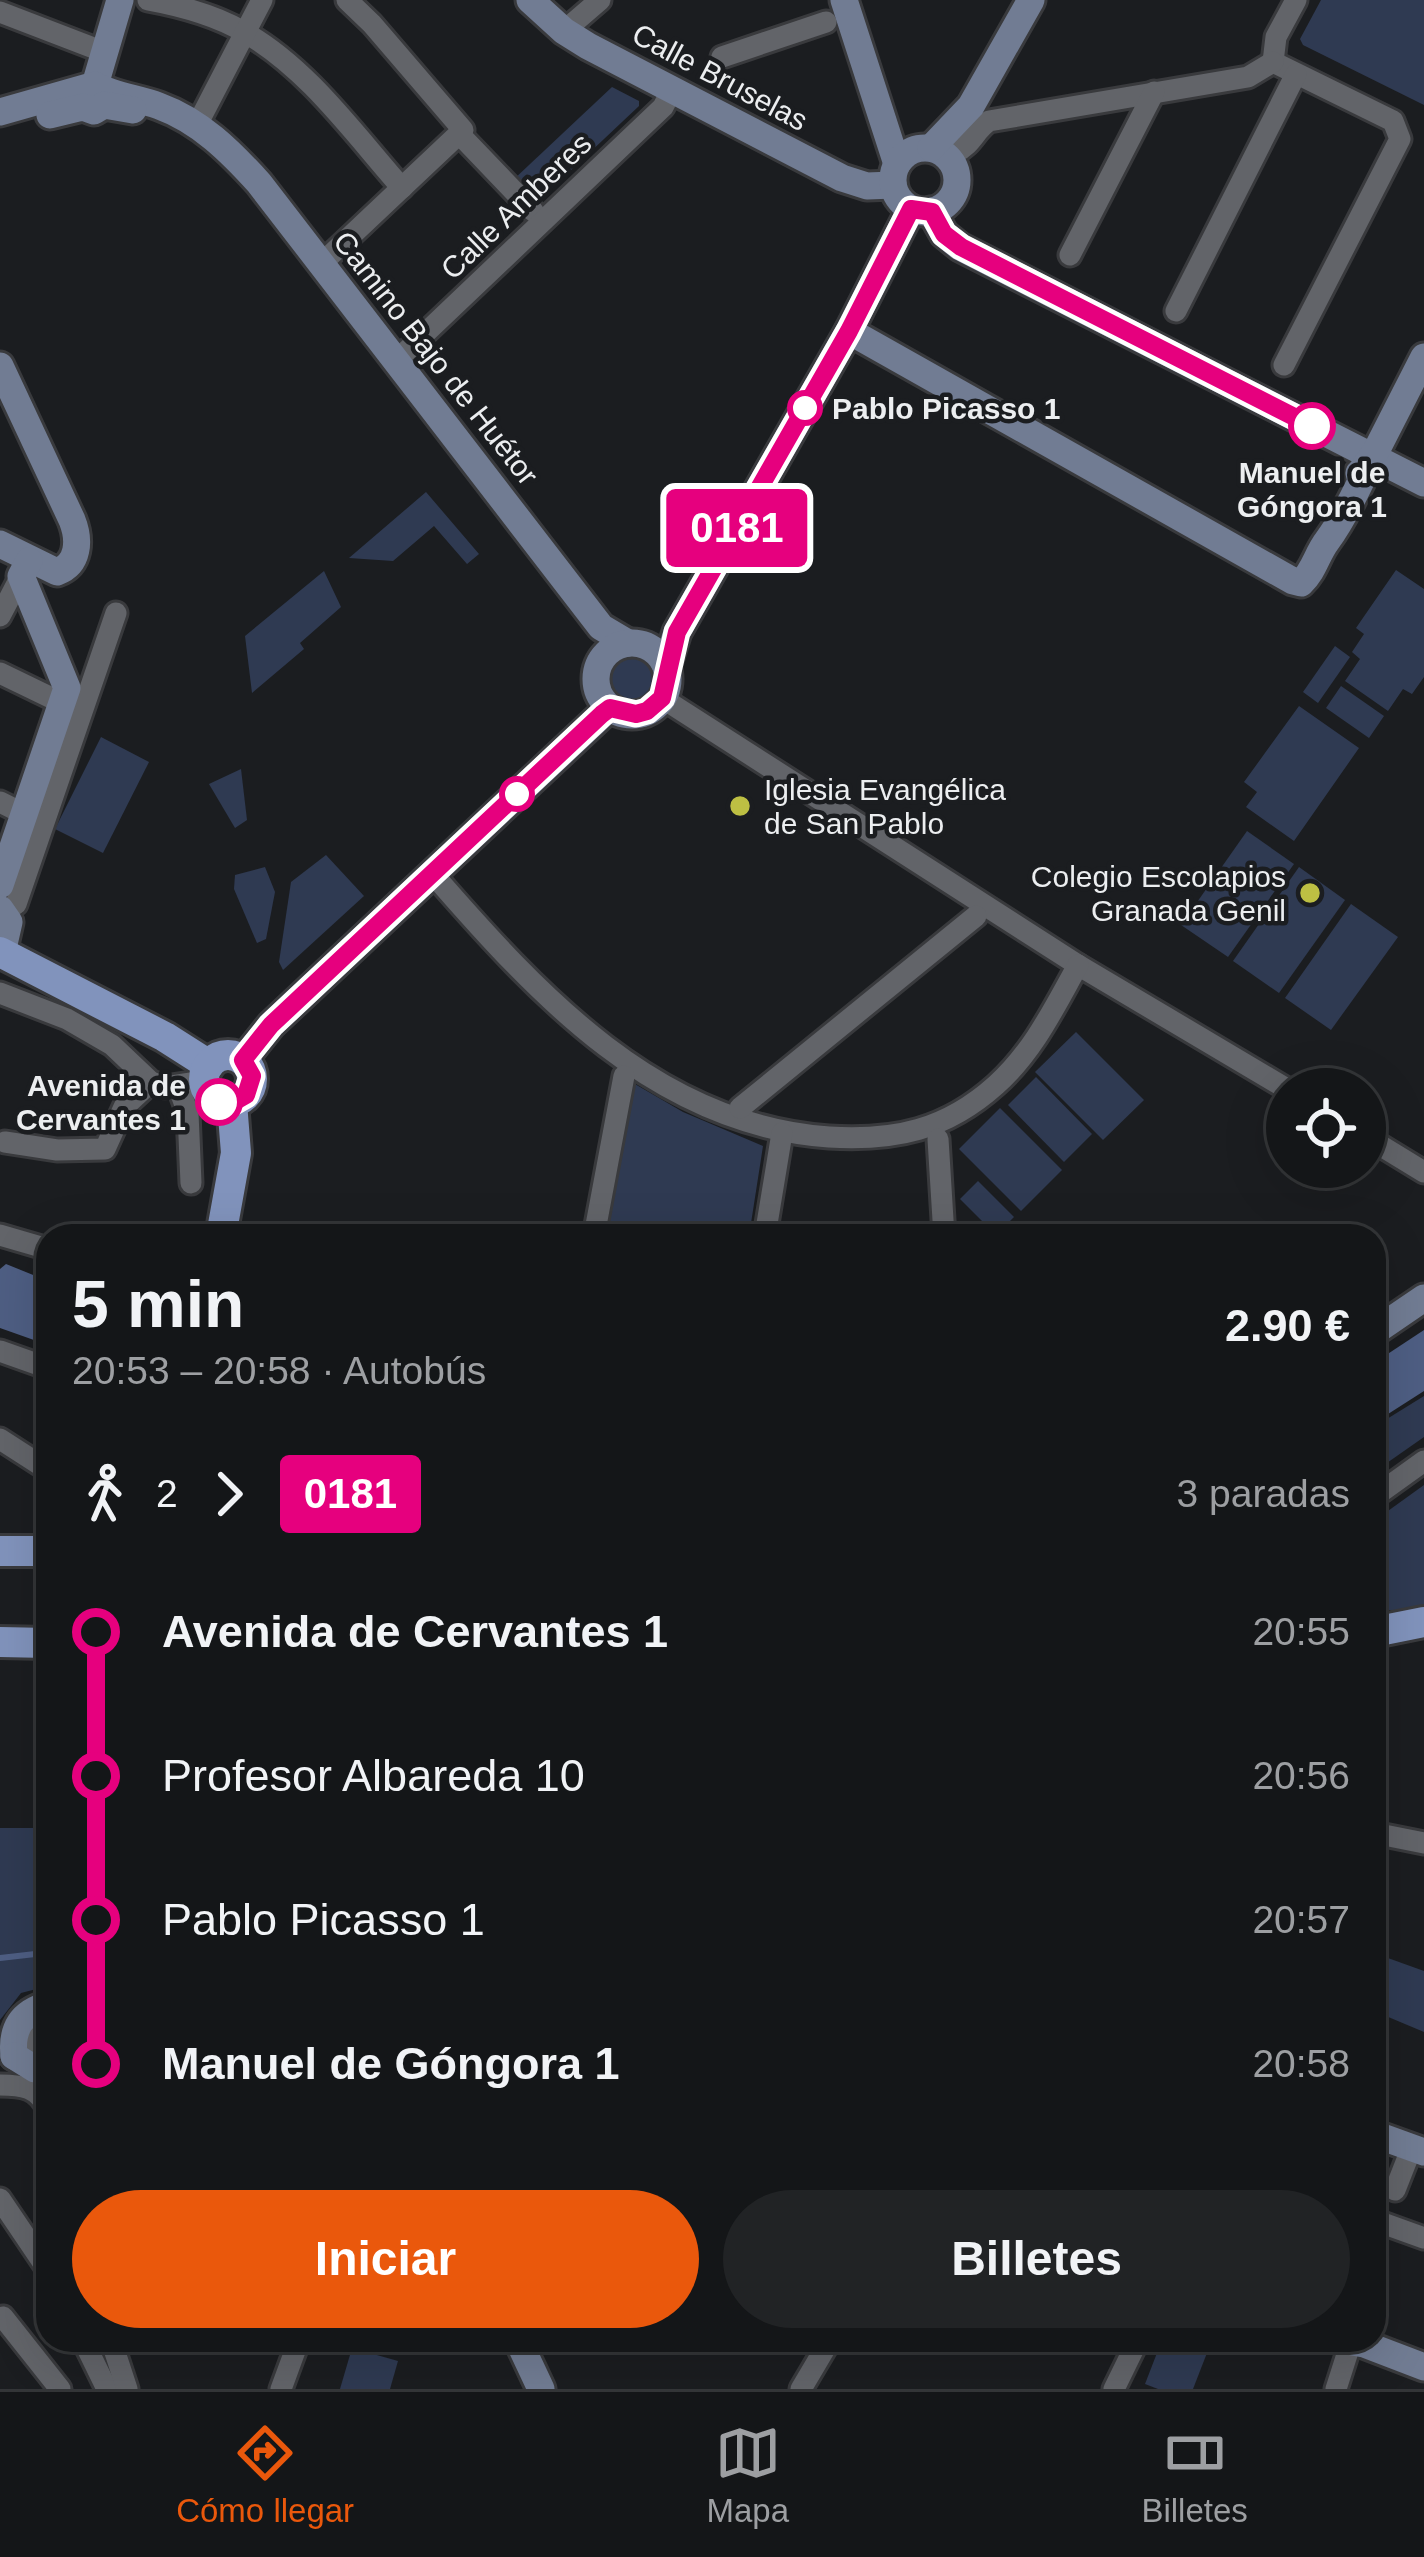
<!DOCTYPE html>
<html lang="es">
<meta charset="utf-8">
<style>
:root{--surface:#141618;--page:#212325;--text:#f1f3f6;--muted:#9d9fa2;--line:#333537;--accent:#ea580c}
body{margin:0;font-family:Helvetica,sans-serif;background:var(--page);color:var(--text);height:100vh;display:flex;flex-direction:column;font-size:45px;white-space:nowrap}
*{box-sizing:border-box;margin:0}
p{font-size:39px;color:var(--muted)}
.icon{flex:none;width:66px;height:66px;fill:none;stroke:currentColor;stroke-width:2;stroke-linecap:round;stroke-linejoin:round}
.map{position:relative;flex:1;overflow:hidden}
.sheet{position:absolute;left:36px;top:1224px;width:1350px;height:1128px;display:flex;flex-direction:column;background:var(--surface);border-radius:36px;box-shadow:0 12px 48px #0002,0 0 0 3px var(--line)}
.sheet>*{flex:none}
.badge{padding:0 24px;border-radius:9px;font-size:42px;line-height:78px}
.buttons{position:absolute;left:1266px;top:1068px;display:grid;gap:24px}
.buttons a{display:grid;place-items:center;width:120px;height:120px;border-radius:50%;background:var(--surface);box-shadow:0 12px 48px #0002,0 0 0 3px var(--line);font-size:60px}
.map>.badge{position:absolute;translate:-50% -50%;box-shadow:0 0 0 6px #fff}
.legs{display:flex;align-items:center;gap:18px;height:132px;padding:0 36px;font-size:39px}
.legs p{margin-inline-start:auto}
.overview{display:flex;align-items:center;justify-content:space-between;height:204px;padding:0 36px}
h1{font-size:66px;font-weight:800;line-height:90px}
.cta{display:flex;gap:24px;margin-top:auto;padding:24px 36px}
.cta a{flex:1;height:138px;border-radius:72px;background:var(--accent);color:#fff;font-size:48px;font-weight:800;line-height:138px;text-align:center}
.cta a+a{background:var(--page);color:var(--text)}
ul{padding:0 36px;list-style:none}
li{display:flex;align-items:center;gap:42px;height:144px;font-size:45px}
li i{display:grid;place-items:center;width:18px;height:100%;margin:0 15px;background:currentColor}
li i::after{content:'';width:30px;height:30px;margin:-15px;border:9px solid;border-radius:50%;background:var(--surface)}
li p{margin-inline-start:auto}
li:first-child i{background:linear-gradient(#0000 50%,currentColor 0)}
li:last-child i{background:linear-gradient(currentColor 50%,#0000 0)}
.tab-bar{display:flex;justify-content:space-around;align-items:center;height:168px;border-top:3px solid var(--line);background:var(--surface);font-size:33px;color:var(--muted)}
.tab-bar a{display:grid;justify-items:center;gap:6px}
.tab-bar .active{color:var(--accent)}
.map>svg:first-child{display:block}
.green{fill:#2f3a52}
.water{fill:#4e5e83}
.lines{fill:none;stroke-linecap:round;stroke-linejoin:round}
.stream{stroke:#4e5e83;stroke-width:6}
.street-casing{stroke:#393a3d;stroke-width:27}
.secondary-casing{stroke:#393a3d;stroke-width:33}
.primary-casing{stroke:#393a3d;stroke-width:36}
.street{stroke:#626469;stroke-width:21}
.secondary{stroke:#717c93;stroke-width:27}
.primary{stroke:#8193bc;stroke-width:30}
.line-1-casing{stroke:#fff;stroke-width:27}
.line-1{stroke:#e6007e;stroke-width:18}
.stop-1-dot{fill:#fff;stroke:#e6007e;stroke-width:6}
.poi-dot{fill:#bdbf43;stroke:#1b1d20;stroke-width:4.5}
.labels{text-anchor:middle;dominant-baseline:central;stroke-width:9;stroke-linejoin:round;paint-order:stroke}
.street-label{font-size:30px;fill:#eceef0;stroke:#1b1d20}
.stop-label{font-size:30px;font-weight:bold;fill:#eceef0;stroke:#1b1d20;text-anchor:start}
.poi-label{font-size:30px;fill:#eceef0;stroke:#1b1d20;text-anchor:start}
</style>
<div class="map">
<svg width="1424" height="2389" viewBox="0 0 1424 2389">
<rect width="100%" height="100%" fill="#1b1d20"/>
<!-- green -->
<g class="green">
<path d="M1321,0H1424V105L1303,45L1300,39Z"/>
<path d="M612,87L639,101V106L535,204L512,181Z"/>
<path d="M426,492L479,554L467,564L434,526L393,561L349,558Z"/>
<path d="M1396,570L1424,589V677L1412,694L1403,689L1388,711L1345,681L1360,659L1352,652L1364,634L1356,628Z"/>
<path d="M324,571L341,607L300,643L304,649L252,693L245,636Z"/>
<path d="M1335,646L1350,657L1318,703L1303,692Z"/>
<circle cx="632" cy="678" r="27"/>
<path d="M1341,686L1384,716L1369,738L1326,708Z"/>
<path d="M1299,706L1359,748L1294,841L1246,807L1257,792L1244,782Z"/>
<path d="M101,737L149,762L103,853L55,829Z"/>
<path d="M241,769L247,820L235,828L209,784Z"/>
<path d="M1247,831L1294,864L1228,957L1181,925Z"/>
<path d="M326,855L364,896L283,970L279,962L291,882Z"/>
<path d="M265,867L275,892L266,939L257,943L234,889L235,875Z"/>
<path d="M1299,867L1345,900L1279,993L1233,961Z"/>
<path d="M1351,904L1398,937L1331,1030L1285,998Z"/>
<path d="M1076,1032L1144,1100L1103,1140L1035,1072Z"/>
<path d="M616,1073L683,1112L763,1146L749,1236H586Z"/>
<path d="M1036,1077L1092,1134L1064,1162L1008,1105Z"/>
<path d="M1000,1108L1062,1170L1021,1211L959,1149Z"/>
<path d="M978,1181L1014,1217L996,1235L960,1199Z"/>
<path d="M1424,1396V1437L1374,1472V1427Z"/>
<path d="M1424,1485V1605C1406,1614 1393,1612 1374,1606V1521Z"/>
<path d="M0,1828H48V1986L21,1993L0,2020Z"/>
<path d="M1374,1953L1424,1971V2032L1374,2011Z"/>
<path d="M1162,2340H1212L1193,2389H1158L1145,2384Z"/>
<path d="M352,2348L398,2361L390,2389H340Z"/>
</g>
<!-- water -->
<g class="water">
<path d="M6,1264L48,1281V1345L0,1328V1269Z"/>
<path d="M1424,1330V1391L1374,1423V1363Z"/>
</g>
<g class="lines">
<!-- stream -->
<path class="stream" d="M0,1958L44,1953"/>
<!-- street casing -->
<g class="street-casing">
<g id="street">
<path d="M148,0C181,6 215,15 244,32C307,67 355,135 402,188"/>
<path d="M0,12L104,52"/>
<path d="M564,31L600,0"/>
<path d="M722,57L826,22"/>
<path d="M1273,62L1393,121L1400,139L1284,365"/>
<path d="M1273,62L1276,37L1296,0"/>
<path d="M198,123L262,0"/>
<path d="M466,141L533,211"/>
<path d="M956,152C972,145 975,130 989,121L1248,77L1273,62"/>
<path d="M1070,255L1154,92"/>
<path d="M321,264L463,130L372,24L347,0"/>
<path d="M1176,311L1296,74"/>
<path d="M396,361L663,107L672,90"/>
<path d="M0,616L21,576"/>
<path d="M0,673L62,703"/>
<path d="M662,698L1078,965L1287,1089"/>
<path d="M0,802L24,814"/>
<path d="M432,873C538,995 657,1125 829,1137C895,1141 946,1130 996,1085C1033,1052 1054,1008 1078,965"/>
<path d="M16,904L116,613"/>
<path d="M0,993L67,1019L112,1045L151,1082L165,1087L204,1081"/>
<path d="M181,1094L188,1113L191,1183"/>
<path d="M740,1108L976,916"/>
<path d="M1365,1136L1424,1172"/>
<path d="M938,1139L944,1236"/>
<path d="M5,1142L57,1150L105,1149L124,1107L151,1082"/>
<path d="M0,1235L48,1249"/>
<path d="M594,1236L624,1076"/>
<path d="M765,1236L782,1133"/>
<path d="M0,1351L48,1368"/>
<path d="M0,1439L48,1470"/>
<path d="M1374,1497L1424,1461"/>
<path d="M1374,1833L1424,1843"/>
<path d="M48,2019L33,2026V2051L48,2061"/>
<path d="M0,2085C22,2085 39,2087 48,2110"/>
<path d="M1395,2190L1412,2147"/>
<path d="M0,2199L48,2270"/>
<path d="M1374,2220L1424,2238"/>
<path d="M3,2317L60,2389"/>
<path d="M83,2340L107,2389"/>
<path d="M111,2340L127,2389"/>
<path d="M281,2389L299,2340"/>
<path d="M801,2389L830,2340"/>
<path d="M1114,2389L1138,2340"/>
<path d="M1336,2389L1351,2342"/>
</g>
</g>
<!-- secondary casing -->
<g class="secondary-casing">
<g id="secondary">
<path d="M530,0L564,31L588,46L842,178L867,186L893,185"/>
<path d="M844,0L897,164"/>
<path d="M95,85L120,0"/>
<path d="M0,112L95,85C113,96 138,98 159,106C200,121 230,151 259,183L601,627L628,643"/>
<path d="M50,115L83,107L94,111L104,105L133,110"/>
<circle cx="925" cy="180" r="32"/>
<path d="M931,148L971,106L1031,0"/>
<path d="M931,211L944,234L960,247L1424,483"/>
<path d="M849,331L1293,581L1301,583C1314,571 1317,554 1327,541C1341,522 1351,502 1361,481L1359,473"/>
<path d="M0,366L72,520C80,540 79,564 57,572L0,544"/>
<path d="M1362,470L1376,451L1424,357"/>
<circle cx="632" cy="679" r="36"/>
<path d="M666,667L677,632L849,331L911,209"/>
<path d="M0,885L67,688L21,576L29,561"/>
<path d="M0,909L9,922L2,953"/>
<path d="M243,1060L271,1025L609,708"/>
<path d="M1374,1332L1424,1298"/>
<path d="M14,2056C11,2029 21,2012 48,2005"/>
<path d="M14,2056L35,2069L48,2071"/>
<path d="M1374,2134L1424,2152"/>
<path d="M518,2340L541,2389"/>
<path d="M1341,2340L1364,2344L1424,2367"/>
</g>
</g>
<!-- primary casing -->
<g class="primary-casing">
<g id="primary">
<path d="M0,952L165,1037L209,1065"/>
<circle cx="228" cy="1079" r="24"/>
<path d="M221,1236L236,1153L232,1103"/>
<path d="M0,1551H48"/>
<path d="M1374,1632L1424,1622"/>
<path d="M0,1642L48,1643"/>
</g>
</g>
<!-- street -->
<use href="#street" class="street"/>
<!-- secondary -->
<use href="#secondary" class="secondary"/>
<!-- primary -->
<use href="#primary" class="primary"/>
</g>
<g class="lines">
<!-- line-1 casing -->
<g class="line-1-casing">
<path id="line-1" d="M219,1102L232,1103L246,1095L252,1076L243,1060L271,1025L602,714L610,708L636,714L647,711L662,698L677,632L849,331L911,209L932,212L944,234L961,247L1312,426"/>
</g>
<!-- line-1 -->
<use href="#line-1" class="line-1"/>
</g>
<!-- markers -->
<g class="stop-1-dot">
<circle cx="805" cy="408" r="15"/>
<circle cx="1312" cy="426" r="21"/>
<circle cx="517" cy="794" r="15"/>
<circle cx="219" cy="1102" r="21"/>
</g>
<g class="poi-dot">
<circle cx="740" cy="806" r="12"/>
<circle cx="1310" cy="893" r="12"/>
</g>
<g class="labels">
<!-- street labels -->
<g class="street-label">
<text transform="translate(720 77) rotate(28)">Calle Bruselas</text>
<text transform="translate(516 206) rotate(-44)">Calle Amberes</text>
<text transform="translate(436 358) rotate(52)">Camino Bajo de Huétor</text>
</g>
<!-- stop labels -->
<g class="stop-label">
<text x="832" y="408">Pablo Picasso 1</text>
<text x="1312" y="472" text-anchor="middle">Manuel de<tspan x="1312" dy="34">Góngora 1</tspan></text>
<text x="186" y="1085" text-anchor="end">Avenida de<tspan x="186" dy="34">Cervantes 1</tspan></text>
</g>
<!-- poi labels -->
<g class="poi-label">
<text x="764" y="789">Iglesia Evangélica<tspan x="764" dy="34">de San Pablo</tspan></text>
<text x="1286" y="876" text-anchor="end">Colegio Escolapios<tspan x="1286" dy="34">Granada Genil</tspan></text>
</g>
</g>
</svg>
<div class="buttons">
<a><svg class="icon" aria-label="locate" viewBox="0 0 24 24"><circle cx="12" cy="12" r="6"/><path d="M12 2v4M12 18v4M2 12h4M18 12h4"/></svg></a>
</div>
<b class="badge" style="left:737px;top:528px;background:#e6007e;color:#fff">0181</b>
<section class="sheet">
<div class="overview"><div><h1>5 min</h1><p>20:53 – 20:58 · Autobús</p></div><b>2.90 €</b></div>
<div class="legs"><svg class="icon" aria-label="walk" viewBox="0 0 24 24"><circle cx="13" cy="4" r="2"/><path d="M13 8l-2 6 4 7M11 14l-3 7M7 12l3-4h3l4 4"/></svg>2<svg class="icon" aria-label="forward" viewBox="0 0 24 24"><path d="M9 5l7 7-7 7"/></svg><b class="badge" style="background:#e6007e;color:#fff">0181</b><p>3 paradas</p></div>
<ul>
<li><i style="color:#e6007e"></i><b>Avenida de Cervantes 1</b><p>20:55</p></li>
<li><i style="color:#e6007e"></i><span>Profesor Albareda 10</span><p>20:56</p></li>
<li><i style="color:#e6007e"></i><span>Pablo Picasso 1</span><p>20:57</p></li>
<li><i style="color:#e6007e"></i><b>Manuel de Góngora 1</b><p>20:58</p></li>
</ul>
<div class="cta"><a>Iniciar</a><a>Billetes</a></div>
</section>
</div>
<nav class="tab-bar">
<a class="active"><svg class="icon" aria-label="directions" viewBox="0 0 24 24"><path d="M12 3l9 9-9 9-9-9zM9 14v-3h6M13 9l2 2-2 2"/></svg>Cómo llegar</a>
<a><svg class="icon" aria-label="map" viewBox="0 0 24 24"><path d="M3 6l6-2 6 2 6-2v14l-6 2-6-2-6 2zM9 4v14M15 6v14"/></svg>Mapa</a>
<a><svg class="icon" aria-label="tickets" viewBox="0 0 24 24"><path d="M3 7h18v10H3zM15 7v10"/></svg>Billetes</a>
</nav>
